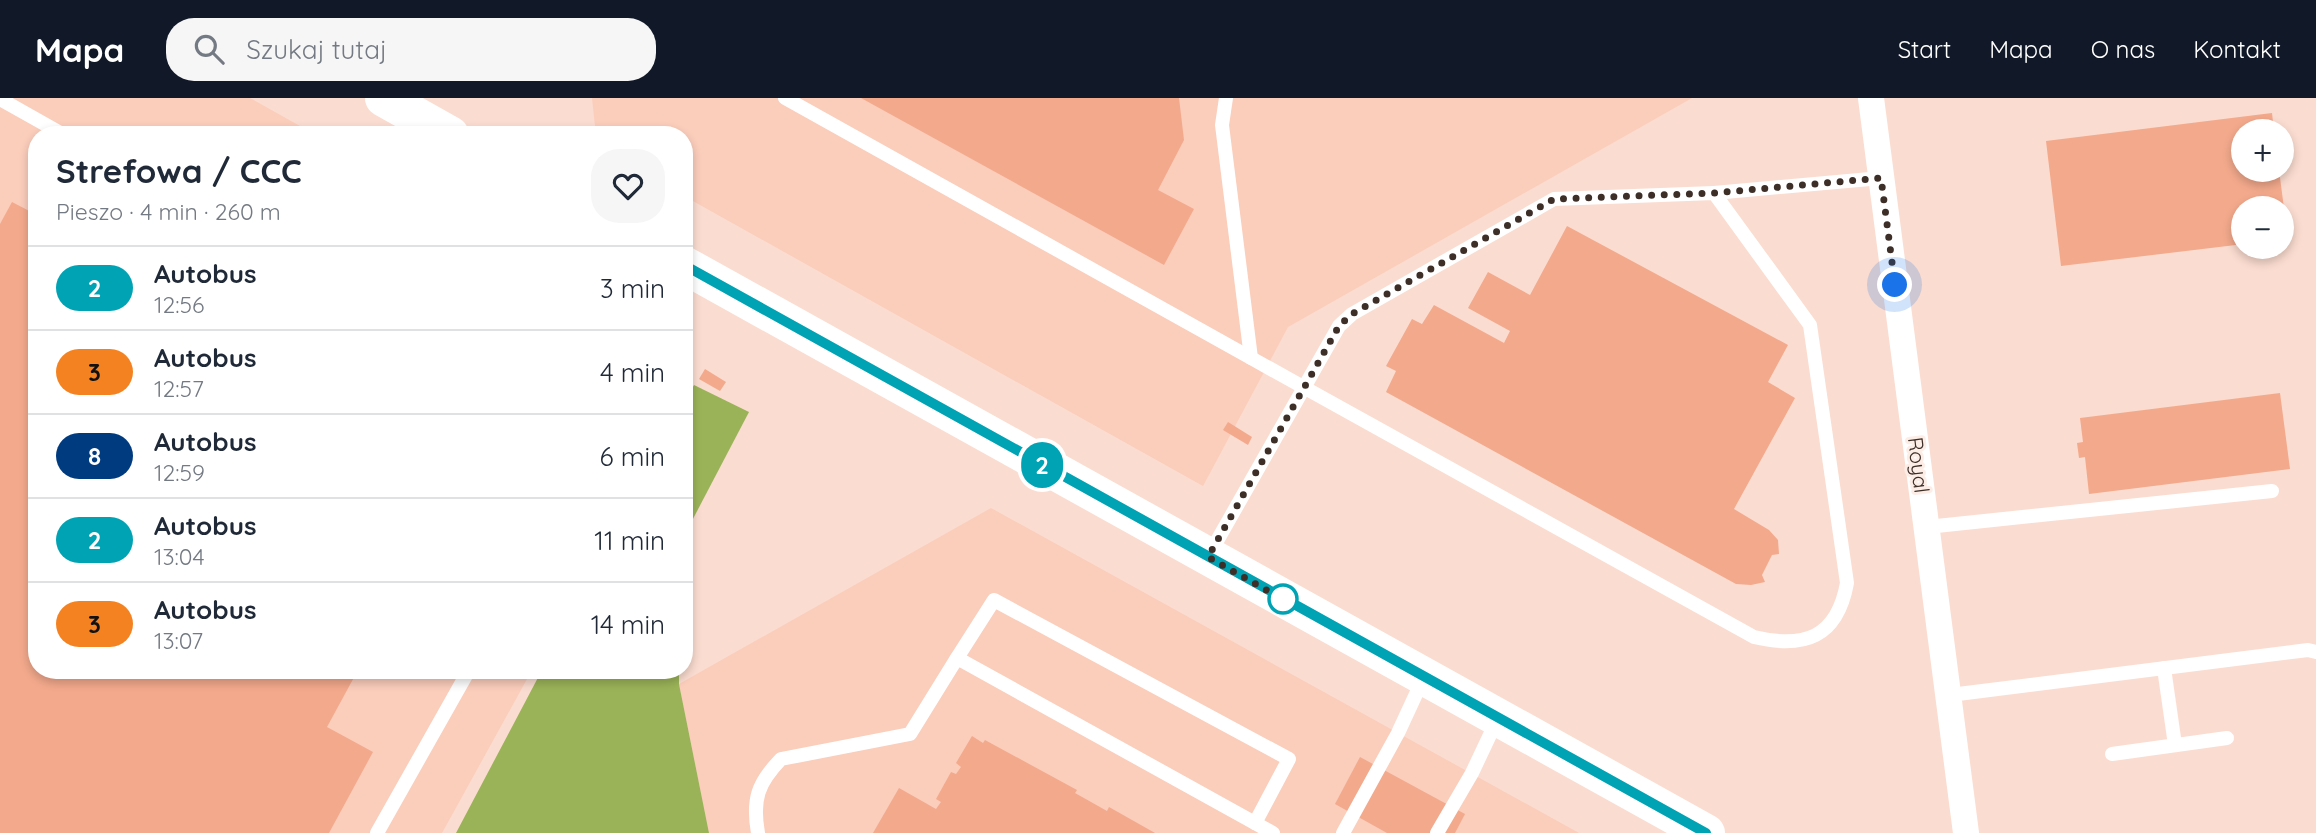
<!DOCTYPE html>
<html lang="pl">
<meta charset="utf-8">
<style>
:root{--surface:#fff;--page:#f6f6f7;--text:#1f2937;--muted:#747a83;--line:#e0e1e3;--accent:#111827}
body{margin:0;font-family:Quicksand,sans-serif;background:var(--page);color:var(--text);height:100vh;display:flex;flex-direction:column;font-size:26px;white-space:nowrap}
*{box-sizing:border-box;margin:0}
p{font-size:23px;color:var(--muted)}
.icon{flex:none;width:38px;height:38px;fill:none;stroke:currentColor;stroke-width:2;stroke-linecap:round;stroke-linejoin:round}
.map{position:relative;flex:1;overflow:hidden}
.panel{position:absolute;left:28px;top:28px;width:665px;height:553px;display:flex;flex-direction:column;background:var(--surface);border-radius:28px;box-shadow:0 4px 10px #0003}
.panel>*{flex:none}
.badge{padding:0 14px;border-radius:23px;font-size:24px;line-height:46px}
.controls{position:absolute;left:2231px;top:21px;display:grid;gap:14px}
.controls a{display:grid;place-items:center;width:63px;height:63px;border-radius:50%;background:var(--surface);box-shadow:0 4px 10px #0003;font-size:35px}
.you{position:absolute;width:35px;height:35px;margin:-18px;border:5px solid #fff;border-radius:50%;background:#1a73e8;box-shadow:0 0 0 10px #1a73e833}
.map>.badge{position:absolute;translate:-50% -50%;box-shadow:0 0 0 4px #fff}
.round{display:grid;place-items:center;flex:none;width:74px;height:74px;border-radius:28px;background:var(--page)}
.headline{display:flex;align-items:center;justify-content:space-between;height:119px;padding:0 28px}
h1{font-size:33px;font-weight:800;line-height:52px}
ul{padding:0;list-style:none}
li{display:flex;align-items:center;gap:21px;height:84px;padding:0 28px;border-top:2px solid var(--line)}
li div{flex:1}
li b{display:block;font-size:26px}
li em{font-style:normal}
li .badge{min-width:77px;font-weight:700;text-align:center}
header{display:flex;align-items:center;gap:42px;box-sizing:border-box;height:98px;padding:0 35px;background:var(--accent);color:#fff}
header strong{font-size:33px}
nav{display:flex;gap:38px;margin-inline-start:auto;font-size:24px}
.search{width:490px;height:63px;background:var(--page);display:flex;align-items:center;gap:18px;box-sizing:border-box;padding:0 24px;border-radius:28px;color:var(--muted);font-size:26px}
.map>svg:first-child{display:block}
.built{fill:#fbcdbb}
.forest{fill:#9bb358}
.building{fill:#f3a98c}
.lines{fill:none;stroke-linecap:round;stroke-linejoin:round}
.lane{stroke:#fff;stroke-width:14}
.street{stroke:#fff;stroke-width:26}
.secondary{stroke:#fff;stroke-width:38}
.line-casing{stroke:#fff;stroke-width:16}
.line{stroke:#00a3b4;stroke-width:10}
.walk{stroke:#3d2e28;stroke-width:7;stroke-dasharray:0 12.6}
.stop-dot{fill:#fff;stroke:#00a3b4;stroke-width:3.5}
.labels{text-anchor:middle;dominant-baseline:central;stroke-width:6;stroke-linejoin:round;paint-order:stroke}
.street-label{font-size:21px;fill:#3d2e28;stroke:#fdede7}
</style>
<header>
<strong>Mapa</strong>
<div class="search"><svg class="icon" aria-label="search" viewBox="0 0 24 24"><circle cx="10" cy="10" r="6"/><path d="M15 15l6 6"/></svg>Szukaj tutaj</div>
<nav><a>Start</a><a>Mapa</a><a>O nas</a><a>Kontakt</a></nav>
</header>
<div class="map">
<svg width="2316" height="735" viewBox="0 0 2316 735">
<rect width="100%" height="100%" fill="#fbdcd0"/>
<!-- built -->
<g class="built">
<path d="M0,0H250L316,37H37V572H532L442,735H0Z"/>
<path d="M592,0H1692L1288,229L1203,388L684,98V37H596Z"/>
<path d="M991,410L1579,735H709L679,586Z"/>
</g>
<!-- forest -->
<g class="forest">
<path d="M694,287L749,314L684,438V305Z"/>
<path d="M542,572H679V586L709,735H456Z"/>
</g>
<!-- building -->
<g class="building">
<path d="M861,0H1179L1184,42L1158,92L1194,111L1164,167Z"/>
<path d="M2272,15L2274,33H2244V72H2279L2288,141H2282V110H2244V146L2061,168L2046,43Z"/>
<path d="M12,104L37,117V572H358L327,629L373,654L329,735H0V126Z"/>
<path d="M1567,128L1788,247L1768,284L1795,300L1734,411L1769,432L1778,442L1779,456L1772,457L1762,477L1765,484L1751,487L1736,486L1386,294L1396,273L1386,268L1412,221L1422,226L1434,207L1504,245L1510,233L1468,210L1488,174L1530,197Z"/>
<path d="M705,271L726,284L720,293L699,281Z"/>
<path d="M2280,295L2290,371L2089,396L2085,359L2079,360L2077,345L2083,344L2080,320Z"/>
<path d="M1228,324L1252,339L1248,347L1223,332Z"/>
<path d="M972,638L983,645L985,642L1077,692L1075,695L1107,713L1109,709L1155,735H873L899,690L936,711L941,704L936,701L951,674L956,676L961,669L956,665Z"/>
<path d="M1360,659L1465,716L1455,735H1387L1335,706Z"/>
</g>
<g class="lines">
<!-- lane -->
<g class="lane">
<path d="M785,0L1251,260L1305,290L1754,539C1804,551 1837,540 1847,485L1810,227L1714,95L1554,101L1352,216L1339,228L1209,457"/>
<path d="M1226,0L1222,27L1251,260"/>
<path d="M0,1L64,37"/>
<path d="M1714,95L1881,80"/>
<path d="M1927,429L2272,393"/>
<path d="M957,560L994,502L1289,661L1255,725"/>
<path d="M2164,570L2175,647"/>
<path d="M1950,597L2308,552L2316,554"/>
<path d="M2112,656L2227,640"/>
<path d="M377,735L469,572"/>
<path d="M758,735C752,701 758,685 781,661L910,636L957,560L1273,735"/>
<path d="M1343,735L1398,635L1423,581"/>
<path d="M1437,735L1472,675L1497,622"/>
</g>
<!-- street -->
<path class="street" d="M1871,0L1966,735"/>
<!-- secondary -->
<g class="secondary">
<path d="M384,0L450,37"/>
<path d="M684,167L1706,735"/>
</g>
</g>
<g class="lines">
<!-- line casing -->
<g class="line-casing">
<path id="line" d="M684,167L1706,735"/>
</g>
<!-- line -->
<use href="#line" class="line"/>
<!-- walk -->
<path class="walk" d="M1283,501L1291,506L1208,459L1339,228L1352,216L1554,101L1714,95L1881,80L1895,187"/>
</g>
<!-- markers -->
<circle class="stop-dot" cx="1283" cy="501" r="14"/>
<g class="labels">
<!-- street labels -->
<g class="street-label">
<text transform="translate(1919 367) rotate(83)">Royal</text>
</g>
</g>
</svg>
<div class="controls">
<a>+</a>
<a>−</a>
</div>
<div class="you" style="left:1895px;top:187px"></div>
<b class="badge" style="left:1042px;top:367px;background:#00a3b4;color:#fff">2</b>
<section class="panel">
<div class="headline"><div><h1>Strefowa / CCC</h1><p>Pieszo · 4 min · 260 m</p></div><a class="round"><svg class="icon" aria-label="heart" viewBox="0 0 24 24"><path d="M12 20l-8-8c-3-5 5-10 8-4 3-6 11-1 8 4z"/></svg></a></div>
<ul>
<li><span class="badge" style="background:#00a3b4;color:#fff">2</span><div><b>Autobus</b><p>12:56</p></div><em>3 min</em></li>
<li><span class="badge" style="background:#f58220;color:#111">3</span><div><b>Autobus</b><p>12:57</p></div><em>4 min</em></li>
<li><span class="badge" style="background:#003b80;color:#fff">8</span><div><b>Autobus</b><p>12:59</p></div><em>6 min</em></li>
<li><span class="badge" style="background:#00a3b4;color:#fff">2</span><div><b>Autobus</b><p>13:04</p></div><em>11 min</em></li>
<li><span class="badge" style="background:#f58220;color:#111">3</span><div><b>Autobus</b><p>13:07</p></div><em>14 min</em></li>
</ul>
</section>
</div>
